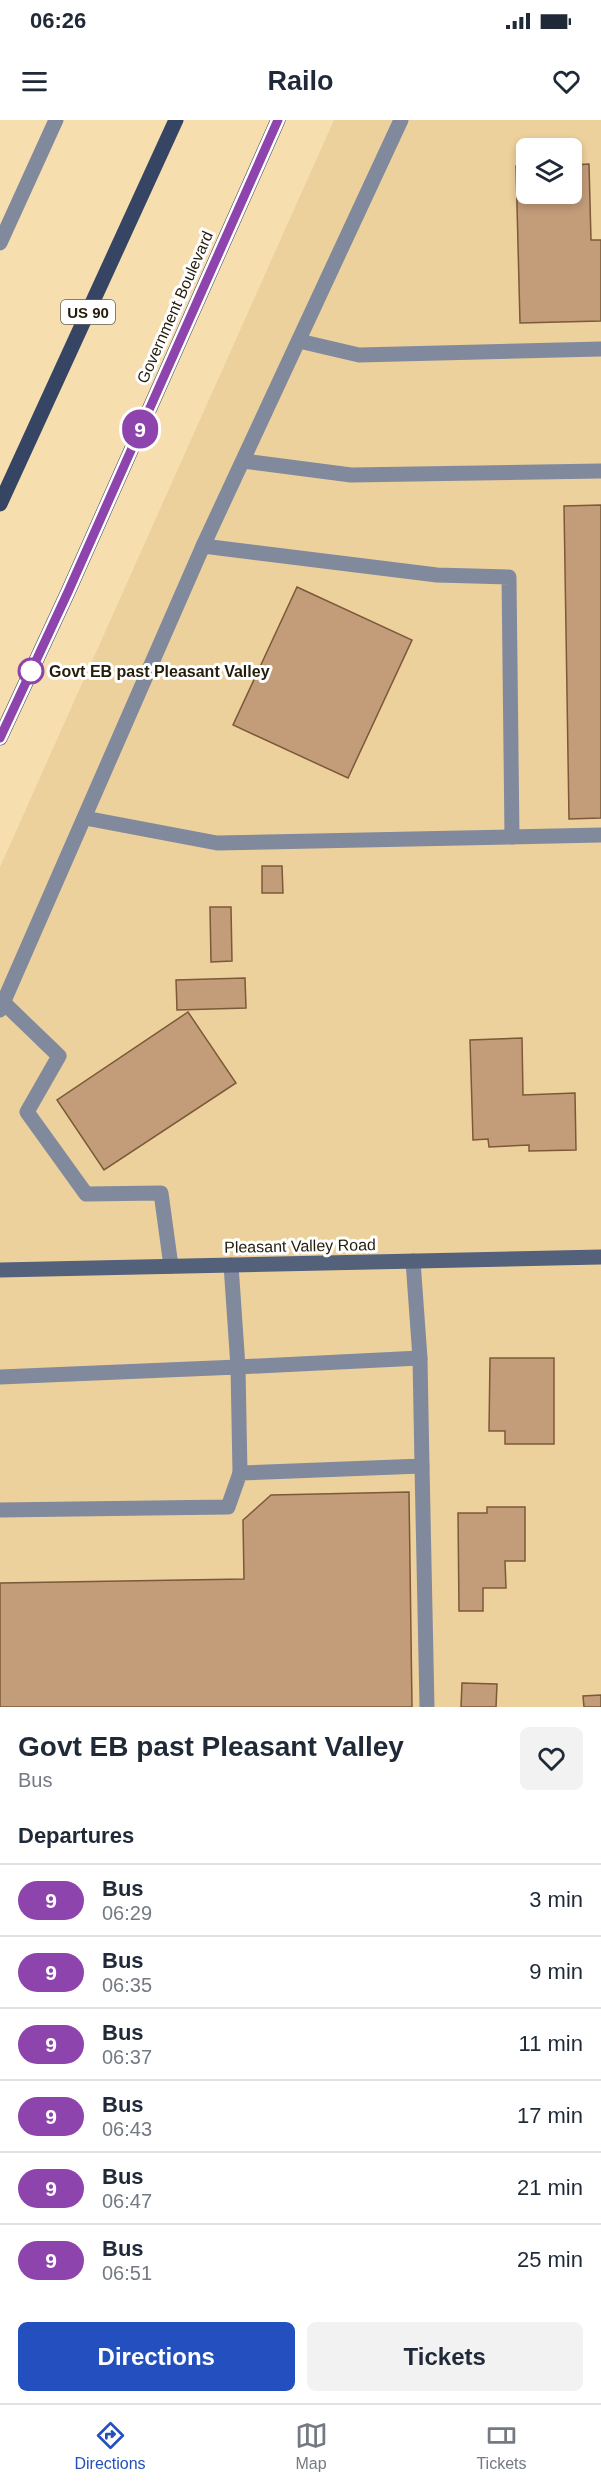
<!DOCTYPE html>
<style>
:root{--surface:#fff;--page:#f2f2f3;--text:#1f2937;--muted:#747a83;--line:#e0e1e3;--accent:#2350be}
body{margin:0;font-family:Helvetica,sans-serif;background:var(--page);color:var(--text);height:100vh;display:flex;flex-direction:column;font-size:22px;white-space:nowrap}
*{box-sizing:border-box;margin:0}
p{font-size:20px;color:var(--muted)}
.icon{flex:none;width:33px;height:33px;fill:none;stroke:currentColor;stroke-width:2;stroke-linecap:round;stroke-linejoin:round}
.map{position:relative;height:1587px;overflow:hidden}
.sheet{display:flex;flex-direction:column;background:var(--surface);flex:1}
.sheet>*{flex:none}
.badge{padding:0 12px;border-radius:20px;font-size:21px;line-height:39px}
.controls{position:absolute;left:516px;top:18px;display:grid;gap:12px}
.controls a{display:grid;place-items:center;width:66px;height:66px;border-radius:9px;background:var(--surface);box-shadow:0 3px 9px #0003;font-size:30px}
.map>.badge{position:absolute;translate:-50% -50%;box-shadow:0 0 0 3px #fff}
h2{padding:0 18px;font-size:22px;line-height:54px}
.round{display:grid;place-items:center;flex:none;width:63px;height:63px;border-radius:9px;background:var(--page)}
.head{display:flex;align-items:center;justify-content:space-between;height:102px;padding:0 18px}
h1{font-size:28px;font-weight:600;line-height:45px}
.action{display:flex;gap:12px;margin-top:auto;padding:12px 18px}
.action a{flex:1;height:69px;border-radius:9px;background:var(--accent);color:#fff;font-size:24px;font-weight:600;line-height:69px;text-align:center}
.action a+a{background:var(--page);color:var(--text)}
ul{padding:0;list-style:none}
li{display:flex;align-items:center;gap:18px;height:72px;padding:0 18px;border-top:2px solid var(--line)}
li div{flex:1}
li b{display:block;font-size:22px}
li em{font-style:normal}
li .badge{min-width:66px;font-weight:700;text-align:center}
.status{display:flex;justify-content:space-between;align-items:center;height:42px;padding:0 30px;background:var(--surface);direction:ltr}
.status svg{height:16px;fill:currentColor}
header{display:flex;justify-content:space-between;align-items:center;height:78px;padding:0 18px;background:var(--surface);font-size:27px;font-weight:600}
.menu{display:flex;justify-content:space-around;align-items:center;height:84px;border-top:2px solid var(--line);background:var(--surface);font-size:16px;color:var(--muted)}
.menu a{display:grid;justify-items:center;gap:3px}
.menu .current{color:var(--accent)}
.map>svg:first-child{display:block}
.built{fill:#edd19d;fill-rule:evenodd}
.building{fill:#c39c7a;stroke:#7c5938;stroke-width:1.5}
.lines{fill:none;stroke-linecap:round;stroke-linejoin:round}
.lane{stroke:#818a9d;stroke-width:15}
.street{stroke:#818a9d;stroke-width:15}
.secondary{stroke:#54617b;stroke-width:15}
.primary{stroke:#354563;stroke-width:15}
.line-casing{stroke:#fff;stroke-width:14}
.line{stroke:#8e44ad;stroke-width:9}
.stop-dot{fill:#fff;stroke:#8e44ad;stroke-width:3}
.labels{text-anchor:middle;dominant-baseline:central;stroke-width:6;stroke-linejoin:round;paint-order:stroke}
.shield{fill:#fff;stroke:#666054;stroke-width:1.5}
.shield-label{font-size:15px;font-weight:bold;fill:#251c0a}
.street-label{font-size:16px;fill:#251c0a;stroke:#fff}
.stop-label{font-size:16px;font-weight:bold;fill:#251c0a;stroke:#fff;text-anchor:start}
</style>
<div class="status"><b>06:26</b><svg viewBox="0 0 49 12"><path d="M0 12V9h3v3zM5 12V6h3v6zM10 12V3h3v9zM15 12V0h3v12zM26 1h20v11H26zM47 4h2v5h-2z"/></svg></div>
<header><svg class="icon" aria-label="menu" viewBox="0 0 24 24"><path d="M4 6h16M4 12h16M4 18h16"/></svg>Railo<svg class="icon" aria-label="heart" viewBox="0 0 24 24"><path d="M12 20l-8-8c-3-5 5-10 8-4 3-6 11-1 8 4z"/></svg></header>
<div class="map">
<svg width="601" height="1587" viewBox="0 0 601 1587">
<rect width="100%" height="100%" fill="#f6deaf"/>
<!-- built -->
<path class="built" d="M334,0H601V1587H0V747ZM526,28H572V74H526Z"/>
<!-- building -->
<g class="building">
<path d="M589,44L591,120H601V201L520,203L516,46H526V74H572V45Z"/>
<path d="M601,385V698L569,699L564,386Z"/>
<path d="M297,467L412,520L348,658L233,605Z"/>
<path d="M262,746H282L283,773H262Z"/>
<path d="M210,787H231L232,841L211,842Z"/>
<path d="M245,858L246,888L177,890L176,860Z"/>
<path d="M188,892L236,963L104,1050L57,980Z"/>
<path d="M522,918L523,975L575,973L576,1030L529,1031V1025L489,1027L488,1019L473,1020L470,920Z"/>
<path d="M490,1238H554V1324H505V1311H489Z"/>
<path d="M409,1372L412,1587H0V1463L244,1459L243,1400L271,1375Z"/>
<path d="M487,1387H525V1441H505L506,1468H483V1491H459L458,1393H487Z"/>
<path d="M462,1563L497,1564L496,1587H461Z"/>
<path d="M601,1575V1587H584L583,1576Z"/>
</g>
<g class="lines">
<!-- lane -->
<g class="lane">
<path d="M299,221L359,235L601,229"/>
<path d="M243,341L351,355L601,351"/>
<path d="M203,426L437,455L509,457L512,717"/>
<path d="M85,698L217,723L601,715"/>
<path d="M4,883L59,936L27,992L86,1074L161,1073L171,1146"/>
<path d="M231,1145L238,1247L420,1238"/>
<path d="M0,1257L238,1247L240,1353"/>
<path d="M422,1346L427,1587"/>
<path d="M0,1390L228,1387L240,1353L422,1346L420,1238L413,1141"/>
</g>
<!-- street -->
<g class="street">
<path d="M0,123L56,0"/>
<path d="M0,890L203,426L401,0"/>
</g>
<!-- secondary -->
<path class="secondary" d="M0,1150L601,1137"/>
<!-- primary -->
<g class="primary">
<path d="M0,384L176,0"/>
<path d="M0,618L68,472L278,0"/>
</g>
</g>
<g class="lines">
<!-- line casing -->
<g class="line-casing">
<path id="line" d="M0,618L68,472L278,0"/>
</g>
<!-- line -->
<use href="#line" class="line"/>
</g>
<!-- markers -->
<circle class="stop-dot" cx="31" cy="551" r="12"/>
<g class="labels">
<!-- shield labels -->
<rect class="shield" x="61" y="180" width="54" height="24" rx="4.5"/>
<g class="shield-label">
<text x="88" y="192">US 90</text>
</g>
<!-- street labels -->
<g class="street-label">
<text transform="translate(175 187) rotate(-66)">Government Boulevard</text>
<text transform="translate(300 1126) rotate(-1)">Pleasant Valley Road</text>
</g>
<!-- stop labels -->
<g class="stop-label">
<text x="49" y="551">Govt EB past Pleasant Valley</text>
</g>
</g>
</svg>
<div class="controls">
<a><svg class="icon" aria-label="layers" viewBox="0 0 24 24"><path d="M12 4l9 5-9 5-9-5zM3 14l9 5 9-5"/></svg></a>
</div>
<b class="badge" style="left:140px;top:309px;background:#8e44ad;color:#fff">9</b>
</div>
<section class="sheet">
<div class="head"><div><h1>Govt EB past Pleasant Valley</h1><p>Bus</p></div><a class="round"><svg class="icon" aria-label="heart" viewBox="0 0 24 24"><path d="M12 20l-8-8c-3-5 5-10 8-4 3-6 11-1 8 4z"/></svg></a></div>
<h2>Departures</h2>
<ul>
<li><span class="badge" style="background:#8e44ad;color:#fff">9</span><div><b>Bus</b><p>06:29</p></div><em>3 min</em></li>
<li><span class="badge" style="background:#8e44ad;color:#fff">9</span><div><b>Bus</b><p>06:35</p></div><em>9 min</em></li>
<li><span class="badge" style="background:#8e44ad;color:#fff">9</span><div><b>Bus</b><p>06:37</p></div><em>11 min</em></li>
<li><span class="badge" style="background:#8e44ad;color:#fff">9</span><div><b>Bus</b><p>06:43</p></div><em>17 min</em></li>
<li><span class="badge" style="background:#8e44ad;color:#fff">9</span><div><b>Bus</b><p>06:47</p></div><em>21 min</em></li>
<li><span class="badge" style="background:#8e44ad;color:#fff">9</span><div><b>Bus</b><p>06:51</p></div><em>25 min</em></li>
</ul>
<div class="action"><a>Directions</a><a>Tickets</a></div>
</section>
<nav class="menu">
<a class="current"><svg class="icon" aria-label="directions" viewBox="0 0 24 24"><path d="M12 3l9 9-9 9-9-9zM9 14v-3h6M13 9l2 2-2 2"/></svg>Directions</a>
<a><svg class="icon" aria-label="map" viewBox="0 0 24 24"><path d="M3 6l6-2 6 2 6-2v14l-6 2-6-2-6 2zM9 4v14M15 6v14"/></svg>Map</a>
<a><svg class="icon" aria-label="tickets" viewBox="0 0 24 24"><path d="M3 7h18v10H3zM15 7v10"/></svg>Tickets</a>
</nav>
